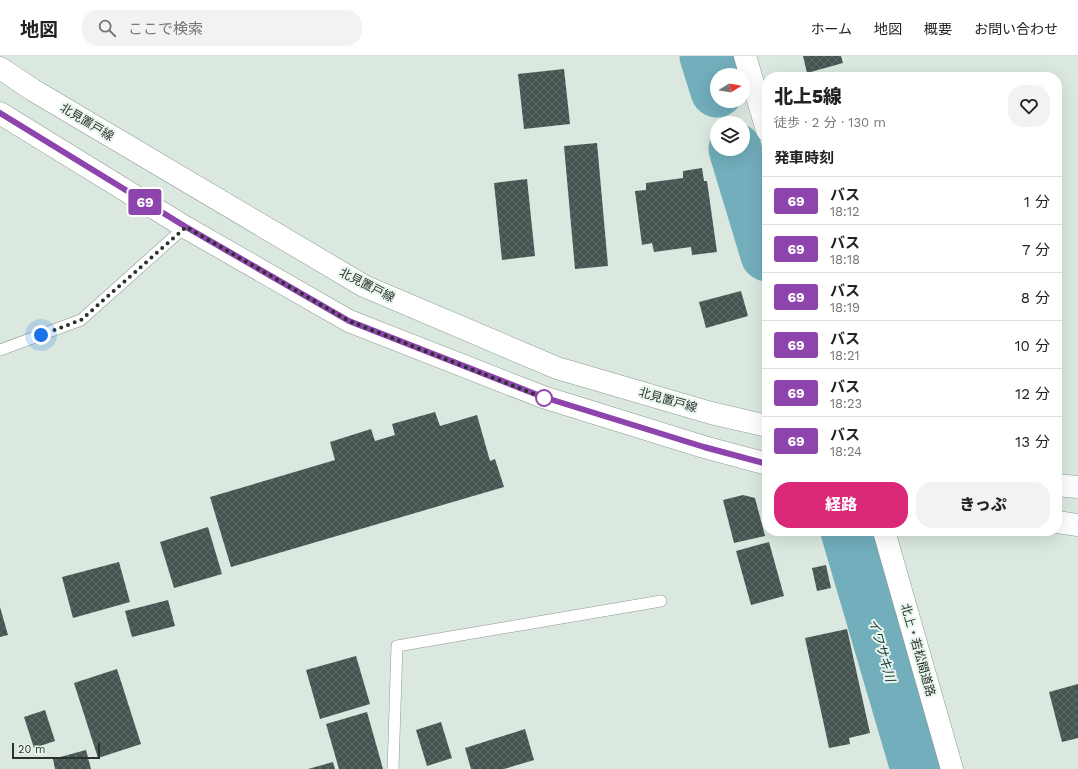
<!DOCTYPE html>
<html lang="ja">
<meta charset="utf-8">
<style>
:root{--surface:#fff;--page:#f2f2f2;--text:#222;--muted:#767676;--line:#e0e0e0;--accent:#db2777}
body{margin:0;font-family:"Work Sans","Noto Sans JP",sans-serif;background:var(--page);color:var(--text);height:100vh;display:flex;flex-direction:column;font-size:15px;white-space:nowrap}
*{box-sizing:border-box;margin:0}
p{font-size:13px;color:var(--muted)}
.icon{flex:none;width:22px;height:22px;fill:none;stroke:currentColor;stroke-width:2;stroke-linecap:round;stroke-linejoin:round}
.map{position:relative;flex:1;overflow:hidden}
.sheet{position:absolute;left:762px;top:16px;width:300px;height:464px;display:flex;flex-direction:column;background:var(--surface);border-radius:16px;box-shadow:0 4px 16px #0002}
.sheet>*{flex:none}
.badge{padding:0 8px;border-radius:3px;font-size:14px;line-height:26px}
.needle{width:26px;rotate:79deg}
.fabs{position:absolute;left:710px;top:12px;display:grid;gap:8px}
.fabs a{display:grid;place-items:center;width:40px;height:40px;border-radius:50%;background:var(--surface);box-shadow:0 4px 16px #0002;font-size:20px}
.scale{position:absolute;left:12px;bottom:10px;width:88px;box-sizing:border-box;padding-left:4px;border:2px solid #2b312d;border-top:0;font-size:11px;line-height:14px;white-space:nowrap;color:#2b312d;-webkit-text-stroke:3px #e7f5ec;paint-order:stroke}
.you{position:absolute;width:20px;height:20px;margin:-10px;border:3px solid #fff;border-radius:50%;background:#1a73e8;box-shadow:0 0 0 6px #1a73e833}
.map>.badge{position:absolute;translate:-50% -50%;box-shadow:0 0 0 2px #fff}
h2{padding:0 12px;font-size:15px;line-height:36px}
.round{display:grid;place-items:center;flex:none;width:42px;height:42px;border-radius:16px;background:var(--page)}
.summary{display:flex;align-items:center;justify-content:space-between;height:68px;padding:0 12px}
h1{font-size:19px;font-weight:800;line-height:30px}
.button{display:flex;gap:8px;margin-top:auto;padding:8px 12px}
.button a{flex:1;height:46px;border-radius:16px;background:var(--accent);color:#fff;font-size:16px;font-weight:800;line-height:46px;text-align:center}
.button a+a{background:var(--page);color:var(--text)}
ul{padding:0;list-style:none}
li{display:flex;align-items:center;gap:12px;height:48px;padding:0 12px;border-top:1px solid var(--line)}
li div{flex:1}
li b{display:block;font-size:15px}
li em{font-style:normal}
li .badge{min-width:44px;font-weight:700;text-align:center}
header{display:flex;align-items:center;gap:24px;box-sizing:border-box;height:56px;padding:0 20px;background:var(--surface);border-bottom:1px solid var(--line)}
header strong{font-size:19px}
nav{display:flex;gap:22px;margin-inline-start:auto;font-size:14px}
.search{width:280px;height:36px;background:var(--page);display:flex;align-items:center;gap:10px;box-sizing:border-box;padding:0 14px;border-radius:16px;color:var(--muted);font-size:15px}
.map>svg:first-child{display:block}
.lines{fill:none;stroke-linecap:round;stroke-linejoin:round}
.river{stroke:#72aebc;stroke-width:53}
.building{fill:url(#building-cross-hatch)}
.service-casing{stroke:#8d9a91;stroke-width:12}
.minor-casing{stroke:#8d9a91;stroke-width:23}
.tertiary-casing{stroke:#8d9a91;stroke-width:23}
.primary-casing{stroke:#8d9a91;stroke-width:23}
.service{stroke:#fff;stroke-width:11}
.minor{stroke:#fff;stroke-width:22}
.tertiary{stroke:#fff;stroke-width:22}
.primary{stroke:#fff;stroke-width:22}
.line-casing{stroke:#fff;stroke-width:9}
.line{stroke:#8e44ad;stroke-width:6}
.walk{stroke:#2b312d;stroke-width:4;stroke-dasharray:0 7.2}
.stop-dot{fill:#fff;stroke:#8e44ad;stroke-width:2}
.labels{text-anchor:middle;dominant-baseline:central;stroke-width:4;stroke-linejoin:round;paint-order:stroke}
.street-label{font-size:12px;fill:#2b312d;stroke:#e7f5ec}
.water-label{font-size:13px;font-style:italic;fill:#16343b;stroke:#e7f5ec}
</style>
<header>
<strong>地図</strong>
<div class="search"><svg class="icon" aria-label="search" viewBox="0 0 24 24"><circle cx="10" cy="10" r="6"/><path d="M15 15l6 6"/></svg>ここで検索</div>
<nav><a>ホーム</a><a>地図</a><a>概要</a><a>お問い合わせ</a></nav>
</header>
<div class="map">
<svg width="1078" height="713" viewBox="0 0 1078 713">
<defs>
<pattern id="building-cross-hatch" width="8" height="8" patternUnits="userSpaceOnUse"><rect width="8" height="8" fill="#465452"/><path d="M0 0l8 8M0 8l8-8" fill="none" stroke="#5e6a68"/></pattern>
</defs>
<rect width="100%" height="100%" fill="#dae8df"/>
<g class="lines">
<!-- river -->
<g class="river">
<path d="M706,0L717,35"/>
<path d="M735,93L767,199"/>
<path d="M847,475L917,713"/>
</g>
</g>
<!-- building -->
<g class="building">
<path d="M803,0H841L843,7L807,17Z"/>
<path d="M564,13L570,68L524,73L518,18Z"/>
<path d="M597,87L608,210L575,213L564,90Z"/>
<path d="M702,112L704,125H707L717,196L692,199L691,191L654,196L652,187L642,189L635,135L646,134V127L683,122V115Z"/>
<path d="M527,123L535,200L502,204L494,127Z"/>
<path d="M741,235L748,260L706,272L699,246Z"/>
<path d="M435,356L440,370L477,359L490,405L495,403L504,431L231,511L210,441L335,404L330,386L371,373L375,385L395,379L392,368Z"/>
<path d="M743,439L755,442L765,480L734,487L723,444Z"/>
<path d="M208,471L222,518L174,532L160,486Z"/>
<path d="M769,486L784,540L751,549L736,495Z"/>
<path d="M119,506L130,546L73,562L62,521Z"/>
<path d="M826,509L831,532L817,535L812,512Z"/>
<path d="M168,544L175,570L132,581L125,555Z"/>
<path d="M0,551L8,579L0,581Z"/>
<path d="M847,573L870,677L849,682L850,688L829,692L805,582Z"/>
<path d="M356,600L370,648L320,663L306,614Z"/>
<path d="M117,613L141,688L98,702L74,627Z"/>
<path d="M1078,628V682L1062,686L1049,636Z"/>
<path d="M45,654L55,685L34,692L24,661Z"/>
<path d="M367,656L383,713H339L326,668Z"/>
<path d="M441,666L452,702L427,710L416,674Z"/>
<path d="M525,673L534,704L504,713H471L465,692Z"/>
<path d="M86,694L91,713H55L53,703Z"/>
<path d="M333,706L335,713H308Z"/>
</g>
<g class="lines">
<!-- service casing -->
<g class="service-casing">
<g id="service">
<path d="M0,294L81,264L185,171"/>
<path d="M393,713L397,590L661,545"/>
</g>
</g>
<!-- minor casing -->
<g class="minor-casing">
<path id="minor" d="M745,0L767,74"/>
</g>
<!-- tertiary casing -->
<g class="tertiary-casing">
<path id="tertiary" d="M884,475L952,713"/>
</g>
<!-- primary casing -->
<g class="primary-casing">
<g id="primary">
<path d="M0,12L33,34L364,230L557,312L711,357L767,370"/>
<path d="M0,57L185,171L349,265L543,341L704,391L767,408"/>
<path d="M1057,429L1078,431"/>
<path d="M1057,466L1078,469"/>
</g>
</g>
<!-- service -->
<use href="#service" class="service"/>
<!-- minor -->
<use href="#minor" class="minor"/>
<!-- tertiary -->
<use href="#tertiary" class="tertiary"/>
<!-- primary -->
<use href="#primary" class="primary"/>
</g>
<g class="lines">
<!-- line casing -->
<g class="line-casing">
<path id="line" d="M0,57L186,171L349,265L543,341L704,391L767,408"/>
</g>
<!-- line -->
<use href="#line" class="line"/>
<!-- walk -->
<path class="walk" d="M41,279L81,264L186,171L349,265L544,342"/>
</g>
<!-- markers -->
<circle class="stop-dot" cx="544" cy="342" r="8"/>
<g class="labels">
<!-- street labels -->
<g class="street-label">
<text transform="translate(87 66) rotate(31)">北見置戸線</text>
<text transform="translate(367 229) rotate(27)">北見置戸線</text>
<text transform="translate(668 344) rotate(16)">北見置戸線</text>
<text transform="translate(918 594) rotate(74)">北上・若松間道路</text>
</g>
<!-- water labels -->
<g class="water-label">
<text transform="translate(882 594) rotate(74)">イワサキ川</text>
</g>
</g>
</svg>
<div class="fabs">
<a><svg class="needle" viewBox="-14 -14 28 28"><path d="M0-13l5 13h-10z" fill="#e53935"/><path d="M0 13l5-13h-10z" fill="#767676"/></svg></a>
<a><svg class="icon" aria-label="layers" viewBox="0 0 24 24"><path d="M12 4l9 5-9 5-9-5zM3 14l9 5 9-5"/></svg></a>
</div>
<div class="scale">20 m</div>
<div class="you" style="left:41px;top:279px"></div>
<b class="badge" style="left:145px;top:146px;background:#8e44ad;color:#fff">69</b>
<section class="sheet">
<div class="summary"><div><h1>北上5線</h1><p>徒歩 · 2 分 · 130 m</p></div><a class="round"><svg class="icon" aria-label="heart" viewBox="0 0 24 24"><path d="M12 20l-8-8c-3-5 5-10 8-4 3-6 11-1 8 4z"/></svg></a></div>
<h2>発車時刻</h2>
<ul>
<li><span class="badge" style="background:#8e44ad;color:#fff">69</span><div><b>バス</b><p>18:12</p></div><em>1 分</em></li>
<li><span class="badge" style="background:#8e44ad;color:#fff">69</span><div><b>バス</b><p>18:18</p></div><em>7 分</em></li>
<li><span class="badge" style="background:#8e44ad;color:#fff">69</span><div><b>バス</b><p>18:19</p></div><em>8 分</em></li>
<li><span class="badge" style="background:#8e44ad;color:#fff">69</span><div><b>バス</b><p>18:21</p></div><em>10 分</em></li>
<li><span class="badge" style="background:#8e44ad;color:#fff">69</span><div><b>バス</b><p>18:23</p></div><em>12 分</em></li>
<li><span class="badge" style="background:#8e44ad;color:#fff">69</span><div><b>バス</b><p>18:24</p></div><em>13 分</em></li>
</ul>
<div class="button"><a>経路</a><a>きっぷ</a></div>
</section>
</div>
